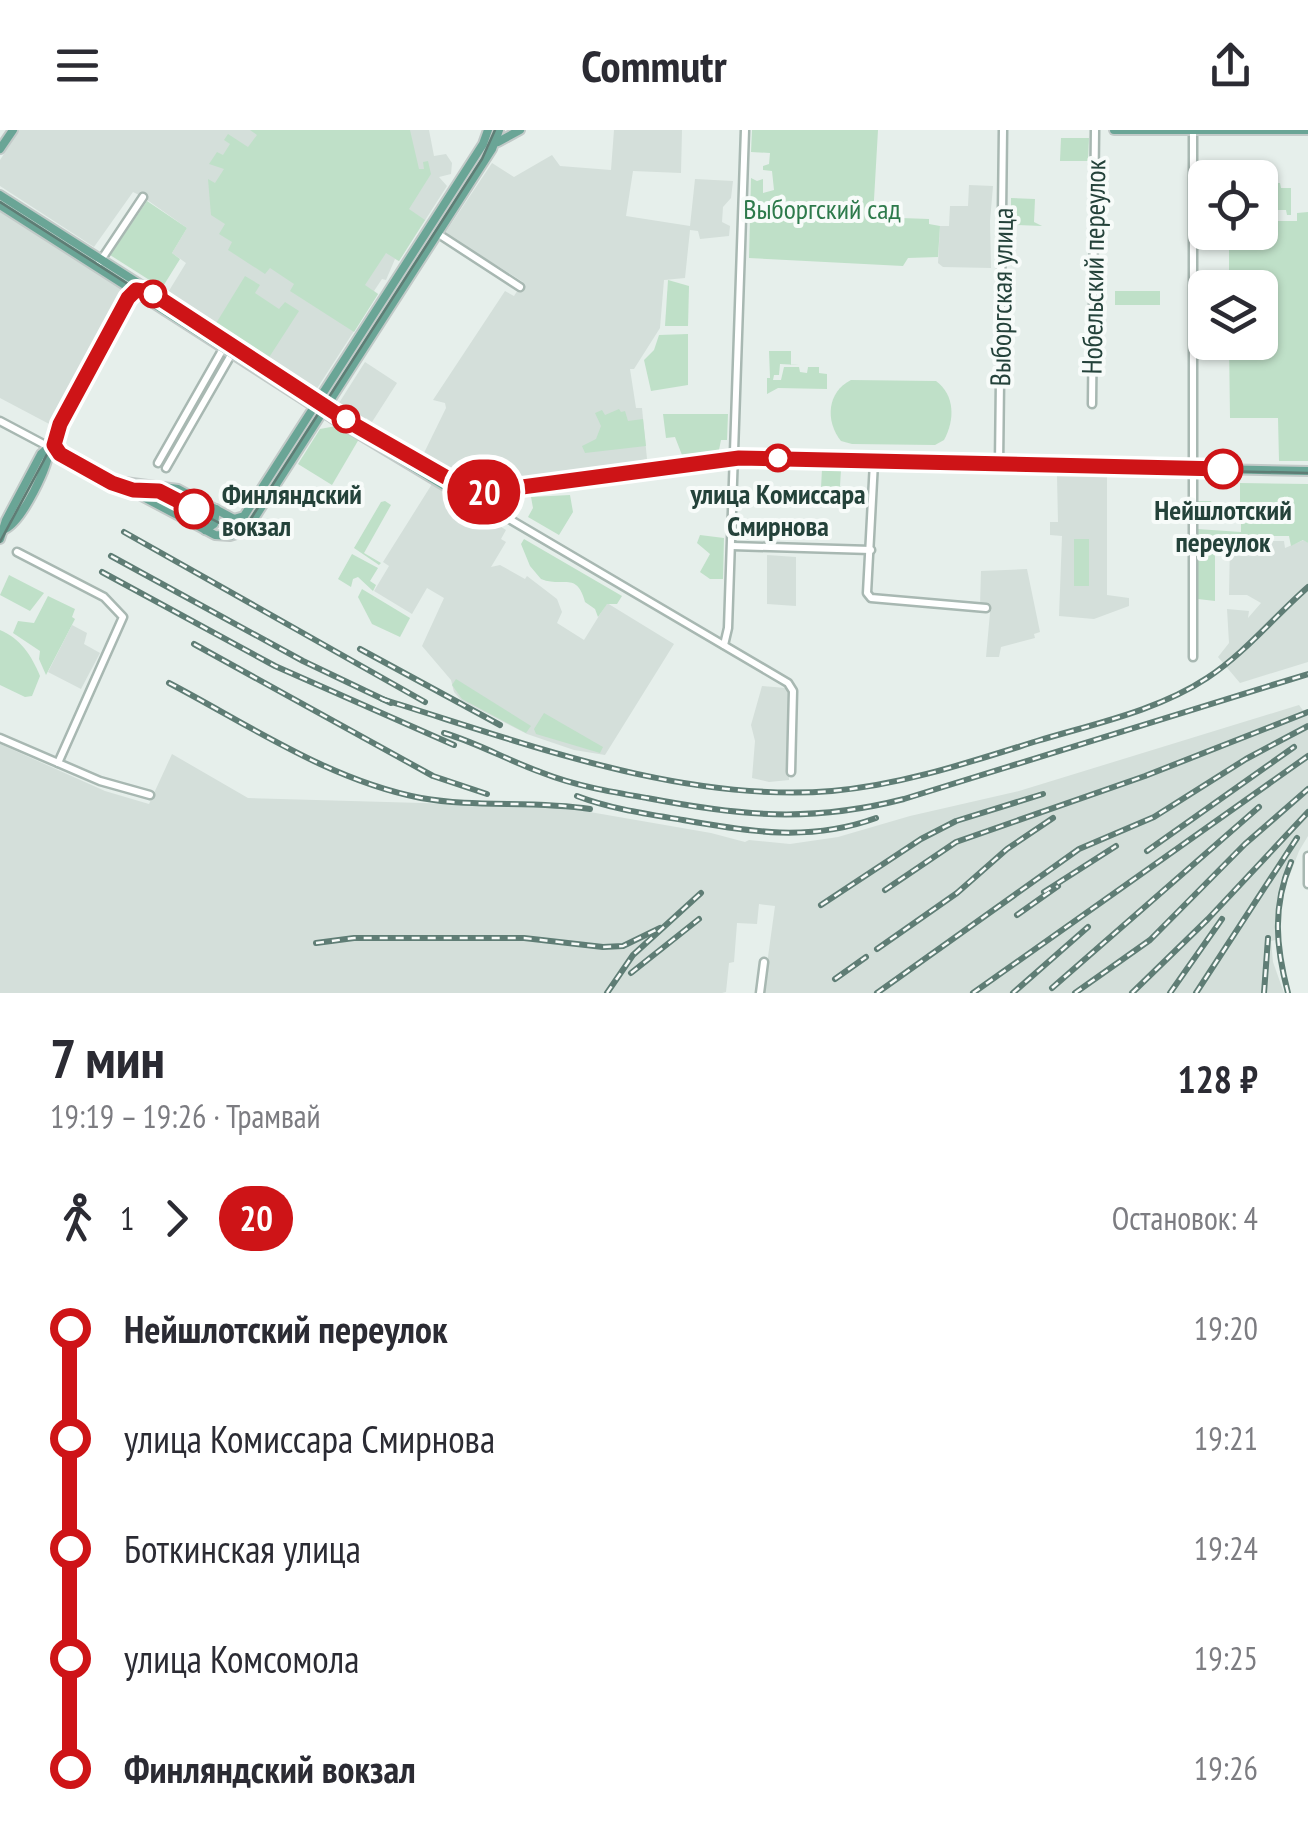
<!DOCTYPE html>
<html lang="ru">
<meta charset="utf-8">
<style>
:root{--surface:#fff;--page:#f7f7f7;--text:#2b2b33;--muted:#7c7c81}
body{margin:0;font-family:"PT Sans Narrow",sans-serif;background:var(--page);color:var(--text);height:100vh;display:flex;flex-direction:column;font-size:38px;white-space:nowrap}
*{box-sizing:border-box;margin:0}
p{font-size:32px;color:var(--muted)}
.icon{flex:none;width:55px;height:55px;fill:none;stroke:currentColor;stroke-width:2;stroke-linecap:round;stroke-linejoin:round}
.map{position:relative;height:863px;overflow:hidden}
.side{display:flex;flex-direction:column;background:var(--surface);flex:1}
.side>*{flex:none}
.badge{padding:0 20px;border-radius:32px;font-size:35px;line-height:65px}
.tools{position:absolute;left:1188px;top:30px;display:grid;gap:20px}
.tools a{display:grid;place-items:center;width:90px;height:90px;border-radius:15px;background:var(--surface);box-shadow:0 2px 8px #0004;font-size:50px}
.map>.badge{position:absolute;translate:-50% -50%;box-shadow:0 0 0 5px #fff}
.legs{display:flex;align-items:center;gap:15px;height:110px;padding:0 50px;font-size:32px}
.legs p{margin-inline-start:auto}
.overview{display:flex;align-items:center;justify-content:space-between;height:170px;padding:0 50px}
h1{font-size:55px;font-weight:600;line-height:75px}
ul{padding:0 50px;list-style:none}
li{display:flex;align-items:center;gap:35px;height:110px;font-size:38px}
li i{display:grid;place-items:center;width:15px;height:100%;margin:0 12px;background:currentColor}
li i::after{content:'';width:25px;height:25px;margin:-12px;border:8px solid;border-radius:50%;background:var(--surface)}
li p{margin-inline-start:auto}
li:first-child i{background:linear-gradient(#0000 50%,currentColor 0)}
li:last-child i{background:linear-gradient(currentColor 50%,#0000 0)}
header{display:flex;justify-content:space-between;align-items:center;height:130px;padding:0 50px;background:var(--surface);font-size:45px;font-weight:600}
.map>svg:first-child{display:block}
.built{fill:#d4dfda}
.green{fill:#bfe0c8}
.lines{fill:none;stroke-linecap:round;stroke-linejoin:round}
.minor-casing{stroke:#a8b8b2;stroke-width:11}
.major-casing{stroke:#c2cac8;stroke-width:12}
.minor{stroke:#fff;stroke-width:6}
.major{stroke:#6aa596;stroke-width:8}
.tram{stroke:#5f7d75;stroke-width:2.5}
.rail-casing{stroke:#5f7d75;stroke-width:6}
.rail{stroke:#f7fbf9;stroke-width:2.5;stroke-dasharray:8;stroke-linecap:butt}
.line-1-casing{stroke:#fff;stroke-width:22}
.line-1{stroke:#ce1417;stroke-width:15}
.stop-1-dot{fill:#fff;stroke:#ce1417;stroke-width:5}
.labels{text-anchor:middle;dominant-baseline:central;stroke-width:8;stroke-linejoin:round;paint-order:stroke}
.park-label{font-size:28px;fill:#2d7a4b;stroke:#f7fbf9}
.street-label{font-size:28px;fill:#24423a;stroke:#f7fbf9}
.stop-label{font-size:28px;font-weight:bold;fill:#24423a;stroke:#f7fbf9}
</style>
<header><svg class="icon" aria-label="menu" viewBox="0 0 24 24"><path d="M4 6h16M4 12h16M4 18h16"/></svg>Commutr<svg class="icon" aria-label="share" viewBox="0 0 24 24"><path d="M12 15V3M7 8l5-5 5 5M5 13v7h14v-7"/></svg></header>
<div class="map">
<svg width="1308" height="863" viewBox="0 0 1308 863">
<rect width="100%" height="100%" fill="#e6efeb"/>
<!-- built -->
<g class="built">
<path d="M19,0H429L434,26L446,24L452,33L451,44L439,47L447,56L399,131L395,129L386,150L382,149L374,161L378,164L316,260L167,164L186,133L172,123L187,98L143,67L133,62L94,117L0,56V30Z"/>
<path d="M614,0H682L681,43L633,41L626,86L690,96L695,49L733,51L731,68L723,77L722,92L730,96L729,106L700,109L698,101L690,100L685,148L664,150L660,198L634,239H630L636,278H642L647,329L619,336L485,352L464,350L423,325L446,278L445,273L433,270L505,161L514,166L523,152L445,103L492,33L514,47L552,25L560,36L611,40Z"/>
<path d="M1246,31V43L1258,47H1209V32Z"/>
<path d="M969,55L993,56L990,91L991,138L943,137L938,133L940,96H949L950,76H968Z"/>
<path d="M0,81L126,160L53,296L0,268Z"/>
<path d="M365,232L397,253L372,292L366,288L364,291L339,273Z"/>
<path d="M1057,346H1107V465L1129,468V476L1094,489L1059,486L1062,406L1050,405V392H1058Z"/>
<path d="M432,354L506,400L501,409L506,412L491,437L500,435L525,449L527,446L557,469L562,482L557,493L584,510L607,473L674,514L605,625L574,620L527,604L461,570L454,562L451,550L422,516L444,468L427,458L412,484L374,461L389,436L383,432Z"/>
<path d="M1304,410L1308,413V532L1240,553L1218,527L1229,513L1227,479L1249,481L1248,488L1261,473L1247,465H1229L1230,411H1284L1285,418Z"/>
<path d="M767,425L796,427V476L767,474Z"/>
<path d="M1027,439L1040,502L1034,504L1035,508L1001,517L999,527H986L990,483L988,476H980L981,441Z"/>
<path d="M72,495L87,503L84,514L100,523L81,559L48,542Z"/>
<path d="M762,556L786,558L790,567L789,650L769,652L752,648L755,611L751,595Z"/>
<path d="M1299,575L1308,587V706L1299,721L1281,768V809L1271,811L1273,832L1284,863H763L775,776L759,774L757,794L737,793L734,832L729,833L726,862L722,863H0V614L105,661L149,674L172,624L248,668L561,677L711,703L745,712L749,710L790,714L838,707L910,686L1019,661Z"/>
</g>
<!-- green -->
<g class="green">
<path d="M250,0H410L419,39H424L423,32L428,31L431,44L409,79L425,90L399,131L386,123L365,155L378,164L354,202L290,161L294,154L270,138L265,144L228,120L232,112L219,104L225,94L211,85L208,49L215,53L224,39L209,34L217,22L223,25L230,14L224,10L228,4L248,17L257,5Z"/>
<path d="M752,0H878L873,87L929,89V94L940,96L938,127L908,128L903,136L749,128L751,48L757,51L763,49V63L774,60L772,41L763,40V36L769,34L770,23L751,22Z"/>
<path d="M1061,8H1089L1088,31H1060Z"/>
<path d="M1261,53H1280L1281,58H1291V85H1287L1286,80H1261Z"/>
<path d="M1011,68L1035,69L1034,92L1042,96L1017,95V91H1011Z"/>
<path d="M147,71L187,98L172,123L180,129L162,158L110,125Z"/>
<path d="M1308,82V331H1279L1278,288H1230L1229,213L1260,212V158L1229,157V103L1260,102V91H1297V83Z"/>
<path d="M245,146L260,155L255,163L279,179L285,172L299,181L268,229L215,195Z"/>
<path d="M668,150L689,156L688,196H665Z"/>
<rect x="1115" y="161" width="45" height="14"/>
<path d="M688,204V255L651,261L644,230L654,220L659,205Z"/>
<path d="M769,221H791V235H799L780,234L779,245H774L773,250H781L784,237H799L800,242L807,243L808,237H819V243L827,244V259L778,258L767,264V248H770Z"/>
<path d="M851,250L936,251C955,265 955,290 944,310L935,315L852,314L841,311C825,291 827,262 851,250Z"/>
<path d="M619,279L621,282L625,281L628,291L643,289L646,316L585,323L582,316L596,309L601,296L595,283L602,280L605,285Z"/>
<path d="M663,284H728L727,310H721L719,320L682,325L675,307L666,308Z"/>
<path d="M336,296L359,309L332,355L298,334L320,299Z"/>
<path d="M822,339L841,340L840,356L844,357L841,377H820Z"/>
<path d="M1240,353L1308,354V413L1303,410L1291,416L1289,406H1215V471L1198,469L1197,399L1241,402V387L1197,391V371H1211L1215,379L1240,383Z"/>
<path d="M570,365L573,382L559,405L528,387L533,378L531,367Z"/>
<path d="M385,371L391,375L364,423L381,433L379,435L354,418L381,372Z"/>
<path d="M700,405L724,408L723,449H710L700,442L710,424L697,413Z"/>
<path d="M524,409L622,466L617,474H607L598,487L595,479L585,472C577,441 563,458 541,449L530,436L521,414Z"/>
<rect x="1074" y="409" width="15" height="47"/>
<path d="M352,424L378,438L370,451L376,455L373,461L358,447L353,449L351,457L338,449Z"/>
<path d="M9,445L44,463L30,481L0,465Z"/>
<path d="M362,459L410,488L400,507L372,494L358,467Z"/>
<path d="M48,466L75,479L72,487L75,489L46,545L39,529L40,521L13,503L18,491L34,493Z"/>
<path d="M0,500C21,509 31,525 40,546L32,566L25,567L0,555Z"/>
<path d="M456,549L531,596L526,603L462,569L452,555Z"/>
<path d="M544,583L603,617L600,623L536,604L534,599Z"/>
</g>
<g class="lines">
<!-- minor casing -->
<g class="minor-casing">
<g id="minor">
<path d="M1193,0V527"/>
<path d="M437,103L520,157"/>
<path d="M99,133L143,67"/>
<path d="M1092,274L1095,0"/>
<path d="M0,291L49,317"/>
<path d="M874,332L867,463L871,468L986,478"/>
<path d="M158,333L224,217"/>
<path d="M999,334L1003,0"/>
<path d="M166,338L231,225"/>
<path d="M465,363L788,553L793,561L791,642"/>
<path d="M732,416L871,420"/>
<path d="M17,422L104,467L123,487L58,633"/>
<path d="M724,515L728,498L745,0"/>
<path d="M0,608L100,651L150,665"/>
<path d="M1308,726V754"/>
<path d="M760,863L764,832"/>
</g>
</g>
<!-- major casing -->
<g class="major-casing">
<g id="major">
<path d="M1114,0H1308"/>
<path d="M498,12L520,0"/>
<path d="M0,19L13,0"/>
<path d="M0,65L337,280L454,350L460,359"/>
<path d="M0,75L332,288L450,359L485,364L747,329L1308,341"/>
<path d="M49,317L215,405L230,406L246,401L492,19L499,0"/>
<path d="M117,351L178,359L234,389L244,386L483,14L488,0"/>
<path d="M5,399C22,391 50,335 49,317"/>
<path d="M205,400L214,394L216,379"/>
<path d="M0,409L6,390L41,324L49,317L136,156"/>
</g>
</g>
<!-- minor -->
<use href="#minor" class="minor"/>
<!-- major -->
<use href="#major" class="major"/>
<!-- tram -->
<g class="tram">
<path d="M0,72L334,286L470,365L485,366L747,330L1308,343"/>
<path d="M150,162L135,160L128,168L56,303L55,318L60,325L112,353L133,360L159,361L225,396L236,397L250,390L482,29L495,0"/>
<path d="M0,412L58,304"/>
</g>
<!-- rail casing -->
<g class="rail-casing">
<g id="rail">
<path d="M124,402L425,572"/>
<path d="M111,426L303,531L391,573"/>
<path d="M102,442L275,536L454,615"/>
<path d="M194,514L433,646L487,664"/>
<path d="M360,519L500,595"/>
<path d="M169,553C251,596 329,650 421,668C476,678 534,670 590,679"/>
<path d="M382,569C525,613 680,673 832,661C902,655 970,632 1037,611C1093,594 1157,581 1207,548C1244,524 1274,487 1308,457"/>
<path d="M444,603C478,613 509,631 543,643C576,656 612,662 647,668C741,686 810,693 904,669L1308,544"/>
<path d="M577,666C611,679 647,684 683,690C750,702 810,712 876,688"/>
<path d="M1147,721L1294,617"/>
<path d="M885,760L956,712L1145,646L1308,582"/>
<path d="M1044,762L1116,716"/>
<path d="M821,775L921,709L956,691L1043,664"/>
<path d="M1017,785L1058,756"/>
<path d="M316,813L354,808H524L603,817L623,816L660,798"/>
<path d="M877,819L957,763L1007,719L1053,688"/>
<path d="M631,843L699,789"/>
<path d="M835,849L866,827"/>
<path d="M1052,858L1259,677"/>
<path d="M607,863L633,825L701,763"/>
<path d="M877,863L1079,719L1154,687L1246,629L1308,596"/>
<path d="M973,863L1308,626"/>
<path d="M1013,863L1088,797"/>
<path d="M1075,863L1150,810L1245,714L1308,659"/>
<path d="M1132,863L1208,789L1308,682"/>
<path d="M1170,863L1222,789"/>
<path d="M1196,863L1297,708"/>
<path d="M1264,863L1268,808"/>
<path d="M1288,863C1276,817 1272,777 1291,732"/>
</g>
</g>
<!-- rail -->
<use href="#rail" class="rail"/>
</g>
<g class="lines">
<!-- line-1 casing -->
<g class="line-1-casing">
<path id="line-1" d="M194,379L159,361L133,360L112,353L60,324L54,315L60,294L128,168L136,160L150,162L346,290L470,361L485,362L739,328L1223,339"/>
</g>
<!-- line-1 -->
<use href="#line-1" class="line-1"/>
</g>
<!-- markers -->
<g class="stop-1-dot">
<circle cx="153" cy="164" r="12"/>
<circle cx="346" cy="289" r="12"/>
<circle cx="778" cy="328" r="12"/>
<circle cx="1223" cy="339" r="18"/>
<circle cx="194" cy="379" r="18"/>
</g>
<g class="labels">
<!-- park labels -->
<g class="park-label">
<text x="822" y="78">Выборгский сад</text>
</g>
<!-- street labels -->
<g class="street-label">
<text transform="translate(1093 137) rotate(-89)">Нобельский переулок</text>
<text transform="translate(1001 167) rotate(-89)">Выборгская улица</text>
</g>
<!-- stop labels -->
<g class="stop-label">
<text x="222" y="363" text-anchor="start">Финляндский<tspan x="222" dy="32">вокзал</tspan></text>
<text x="778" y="363">улица Комиссара<tspan x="778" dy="32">Смирнова</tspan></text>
<text x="1223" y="379">Нейшлотский<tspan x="1223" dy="32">переулок</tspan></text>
</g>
</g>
</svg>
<div class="tools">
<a><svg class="icon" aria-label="locate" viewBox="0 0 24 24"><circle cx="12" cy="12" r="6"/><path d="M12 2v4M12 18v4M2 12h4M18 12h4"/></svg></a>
<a><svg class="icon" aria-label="layers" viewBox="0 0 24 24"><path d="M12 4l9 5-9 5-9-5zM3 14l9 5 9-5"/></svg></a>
</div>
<b class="badge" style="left:484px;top:362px;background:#ce1417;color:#fff">20</b>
</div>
<section class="side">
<div class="overview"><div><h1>7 мин</h1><p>19:19 – 19:26 · Трамвай</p></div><b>128 ₽</b></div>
<div class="legs"><svg class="icon" aria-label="walk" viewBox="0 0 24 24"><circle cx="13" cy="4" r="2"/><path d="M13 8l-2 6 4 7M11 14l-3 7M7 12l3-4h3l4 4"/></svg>1<svg class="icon" aria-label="forward" viewBox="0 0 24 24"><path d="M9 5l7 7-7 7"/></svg><b class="badge" style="background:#ce1417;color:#fff">20</b><p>Остановок: 4</p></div>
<ul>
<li><i style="color:#ce1417"></i><b>Нейшлотский переулок</b><p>19:20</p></li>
<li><i style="color:#ce1417"></i><span>улица Комиссара Смирнова</span><p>19:21</p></li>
<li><i style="color:#ce1417"></i><span>Боткинская улица</span><p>19:24</p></li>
<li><i style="color:#ce1417"></i><span>улица Комсомола</span><p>19:25</p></li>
<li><i style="color:#ce1417"></i><b>Финляндский вокзал</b><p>19:26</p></li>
</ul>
</section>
